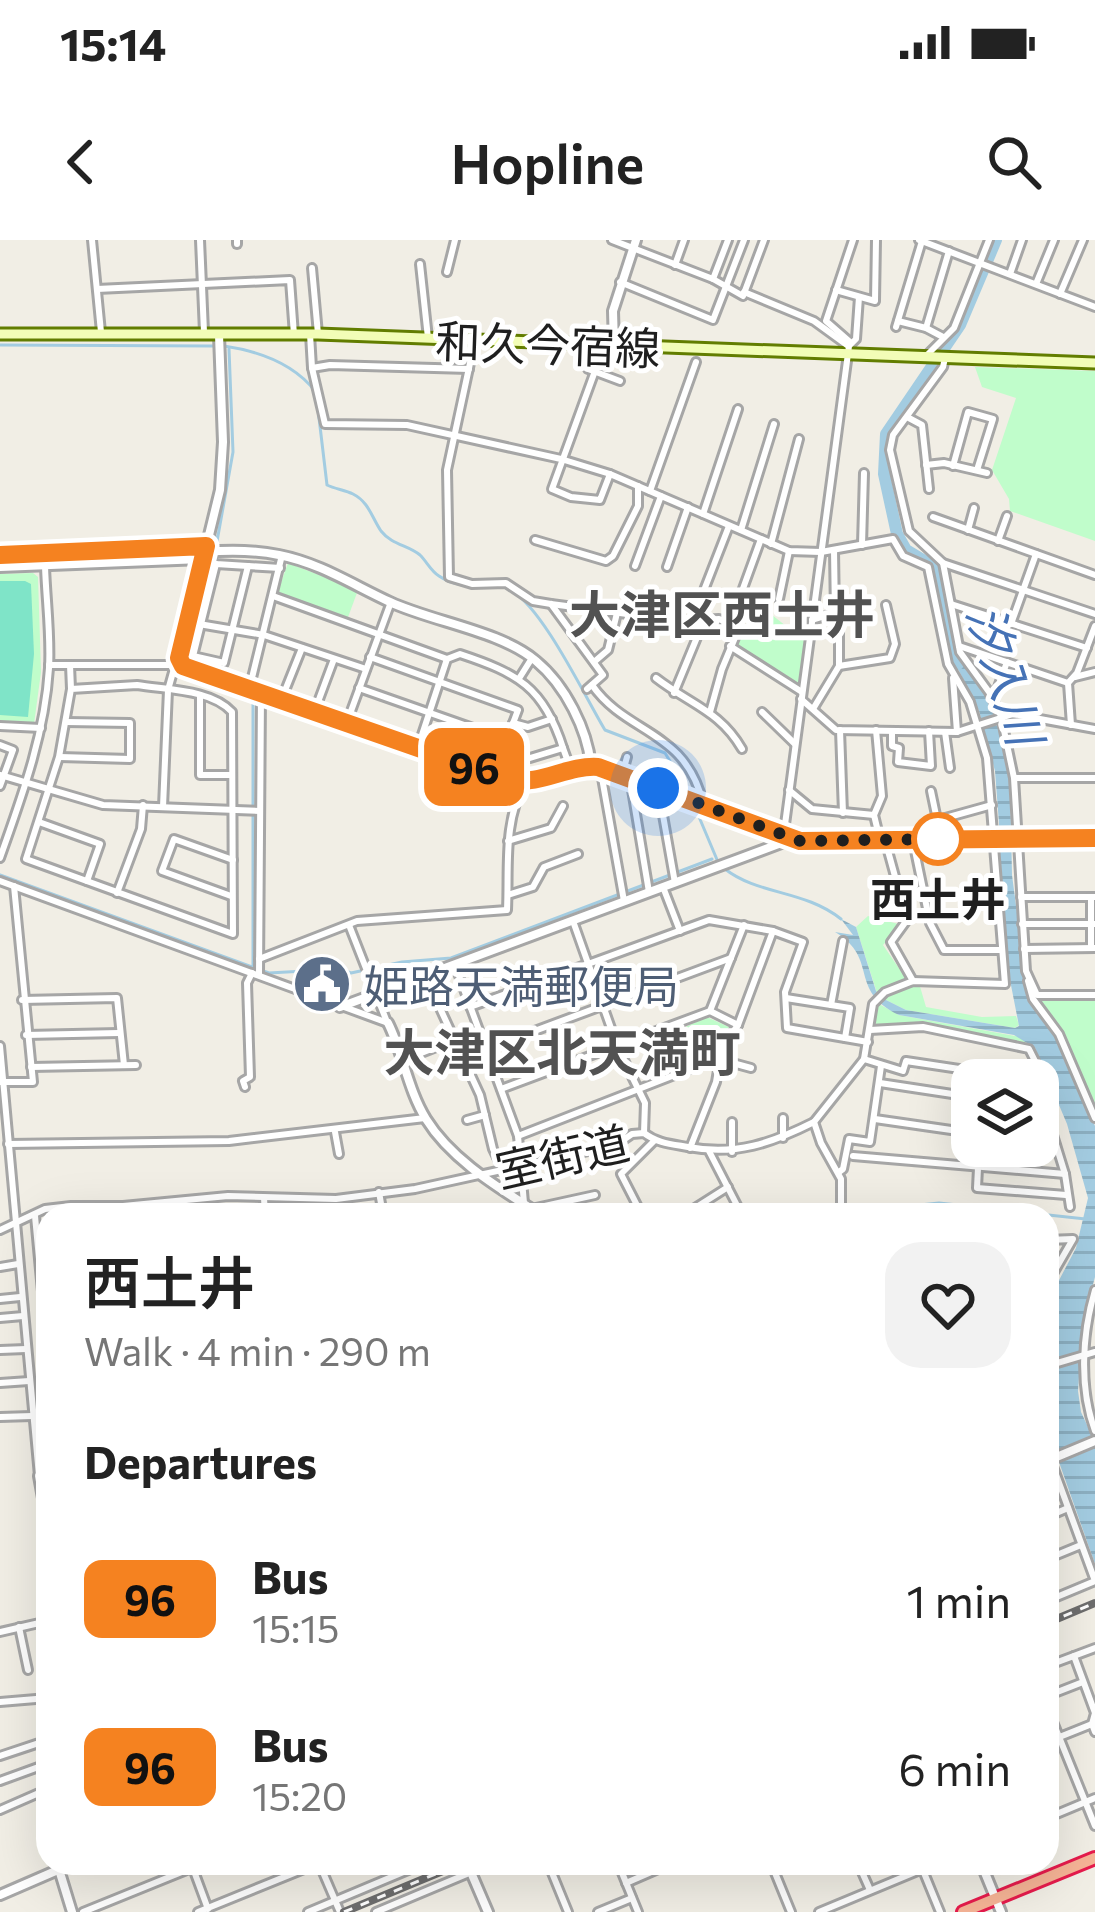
<!DOCTYPE html>
<meta charset="utf-8">
<style>
:root{--surface:#fff;--page:#f2f2f2;--text:#222;--muted:#767676}
body{margin:0;font-family:Commissioner,"Noto Sans JP",sans-serif;background:var(--page);color:var(--text);height:100vh;display:flex;flex-direction:column;font-size:45px;white-space:nowrap}
*{box-sizing:border-box;margin:0}
p{font-size:39px;color:var(--muted)}
.icon{flex:none;width:66px;height:66px;fill:none;stroke:currentColor;stroke-width:2;stroke-linecap:round;stroke-linejoin:round}
.map{position:relative;flex:1;overflow:hidden}
.panel{position:absolute;left:36px;top:963px;width:1023px;height:672px;display:flex;flex-direction:column;background:var(--surface);border-radius:36px;box-shadow:0 12px 48px #0002}
.panel>*{flex:none}
.badge{padding:0 24px;border-radius:18px;font-size:42px;line-height:78px}
.buttons{position:absolute;left:951px;top:819px;display:grid;gap:24px}
.buttons a{display:grid;place-items:center;width:108px;height:108px;border-radius:24px;background:var(--surface);box-shadow:0 12px 48px #0002;font-size:60px}
.you{position:absolute;width:60px;height:60px;margin:-30px;border:9px solid #fff;border-radius:50%;background:#1a73e8;box-shadow:0 0 0 18px #1a73e833}
.map>.badge{position:absolute;translate:-50% -50%;box-shadow:0 0 0 6px #fff}
h2{padding:0 48px;font-size:45px;line-height:108px}
.round{display:grid;place-items:center;flex:none;width:126px;height:126px;border-radius:36px;background:var(--page)}
.summary{display:flex;align-items:center;justify-content:space-between;height:204px;padding:0 48px}
h1{font-size:57px;font-weight:600;line-height:90px}
ul{padding:0;list-style:none}
li{display:flex;align-items:center;gap:36px;height:168px;padding:0 48px}
li div{flex:1}
li b{display:block;font-size:45px}
li em{font-style:normal}
li .badge{min-width:132px;font-weight:700;text-align:center}
.status{display:flex;justify-content:space-between;align-items:center;height:84px;padding:0 60px;background:var(--surface);direction:ltr}
.status svg{height:33px;fill:currentColor}
header{display:flex;justify-content:space-between;align-items:center;height:156px;padding:0 48px;background:var(--surface);font-size:54px;font-weight:600}
.map>svg:first-child{display:block}
.park{fill:#c0fdcb}
.pitch{fill:#7fe4c8}
.water{fill:url(#water-rules)}
.lines{fill:none;stroke-linecap:round;stroke-linejoin:round}
.stream{stroke:#a3cce1;stroke-width:3}
.river{stroke:#a3cce1;stroke-width:12}
.minor-casing{stroke:#a6a6a6;stroke-width:12}
.tertiary-casing{stroke:#a6a6a6;stroke-width:14}
.secondary-casing{stroke:#627d00;stroke-width:15}
.trunk-casing{stroke:#e61b4c;stroke-width:16}
.minor{stroke:#fff;stroke-width:6}
.tertiary{stroke:#fff;stroke-width:8}
.secondary{stroke:#f2fdb7;stroke-width:9}
.trunk{stroke:#f6b496;stroke-width:10}
.rail-casing{stroke:#6d6d6d;stroke-width:8}
.rail{stroke:#fff;stroke-width:3;stroke-dasharray:9;stroke-linecap:butt}
.line-casing{stroke:#fff;stroke-width:27}
.line{stroke:#f58220;stroke-width:18}
.walk{stroke:#1f1f1f;stroke-width:12;stroke-dasharray:0 21.6}
.stop-dot{fill:#fff;stroke:#f58220;stroke-width:6}
.labels{text-anchor:middle;dominant-baseline:central;stroke-width:10;stroke-linejoin:round;paint-order:stroke}
.street-label{font-size:45px;fill:#1f1f1f;stroke:#fff}
.stop-label{font-size:45px;font-weight:bold;fill:#1f1f1f;stroke:#fff}
.service-label{font-size:45px;fill:#4e5e75;stroke:#fff;text-anchor:start}
.water-label{font-size:48px;font-style:italic;fill:#4572b6;stroke:#fff}
.quarter-label{font-size:51px;font-weight:bold;fill:#525252;stroke:#fff}
</style>
<div class="status"><b>15:14</b><svg viewBox="0 0 49 12"><path d="M0 12V9h3v3zM5 12V6h3v6zM10 12V3h3v9zM15 12V0h3v12zM26 1h20v11H26zM47 4h2v5h-2z"/></svg></div>
<header><svg class="icon" aria-label="back" viewBox="0 0 24 24"><path d="M15 5l-7 7 7 7"/></svg>Hopline<svg class="icon" aria-label="search" viewBox="0 0 24 24"><circle cx="10" cy="10" r="6"/><path d="M15 15l6 6"/></svg></header>
<div class="map">
<svg width="1095" height="1672" viewBox="0 0 1095 1672">
<defs>
<pattern id="water-rules" width="6" height="5" patternUnits="userSpaceOnUse" patternTransform="scale(3)"><rect width="6" height="5" fill="#a3cce1"/><path d="M0 2.5h6" fill="none" stroke="#8cafc1"/></pattern>
</defs>
<rect width="100%" height="100%" fill="#f1eee5"/>
<!-- park -->
<g class="park">
<path d="M975,127L1095,131V301L1010,271L1009,259L992,230L1016,158L982,147Z"/>
<path d="M288,323L358,350L347,380L281,356L278,351Z"/>
<path d="M33,333L38,337L41,432L34,484L0,482V334Z"/>
<path d="M767,371L805,401L798,446L736,406L749,379Z"/>
<path d="M868,676L902,685L883,705L907,740L877,753L856,687Z"/>
<path d="M919,743L926,767L982,777L1016,776L1019,785L1015,788L906,770L884,759L889,752Z"/>
<path d="M1034,759H1095V875L1057,786Z"/>
<path d="M879,764L899,775L1021,797L1028,805L923,784L878,785L874,782Z"/>
<path d="M707,777L729,787L714,819L695,831L679,790Z"/>
</g>
<!-- pitch -->
<path class="pitch" d="M0,341H25L31,344L34,414L28,477L0,475Z"/>
<!-- water -->
<path class="water" d="M953,388L959,416L988,456L1002,498L1010,541L1012,635L1028,756L1055,792L1095,886V1037L1083,1081L1078,1151L1081,1172L1095,1202V1324L1047,1188V1063L1076,1008L1088,958L1067,884L1035,808L1014,795L899,775C847,750 880,719 835,692L853,695L841,679L856,687L876,751L884,759L906,770L1015,788L1019,786L1009,735L996,631L999,584L995,531L979,471L953,419Z"/>
<g class="lines">
<!-- stream -->
<g class="stream">
<path d="M0,105L214,106"/>
<path d="M224,106C258,111 293,123 315,151"/>
<path d="M317,161L327,245C335,249 345,250 353,254C369,262 372,278 381,291C392,305 408,305 420,315C427,322 431,331 439,336C465,354 493,339 511,350C544,370 584,455 605,490L665,513L691,556"/>
<path d="M0,305L217,297"/>
<path d="M216,307L233,212L229,109"/>
<path d="M212,323L189,415L192,422L250,440"/>
<path d="M694,565L718,622"/>
<path d="M725,629C758,655 805,650 841,679"/>
<path d="M0,635L269,733L340,729L351,733L402,722L451,718L712,619"/>
<path d="M253,727V455"/>
<path d="M824,975L939,963L1095,980"/>
<path d="M767,1623L787,1672"/>
</g>
<!-- river -->
<path class="river" d="M958,424L940,335L936,328L906,310L897,294L884,234L886,194L960,85L996,0"/>
<!-- minor casing -->
<g class="minor-casing">
<g id="minor">
<path d="M92,0L101,92"/>
<path d="M200,0L204,92"/>
<path d="M237,0V4"/>
<path d="M612,0L713,39L743,56L764,0"/>
<path d="M919,0L1095,67"/>
<path d="M420,24L428,98"/>
<path d="M675,25L684,0"/>
<path d="M312,28L318,94"/>
<path d="M447,32L455,0"/>
<path d="M1010,34L1022,0"/>
<path d="M713,39L728,0"/>
<path d="M620,42L713,80L744,0"/>
<path d="M1036,44L1054,0"/>
<path d="M97,49L290,40L294,95"/>
<path d="M836,50L875,61L876,0"/>
<path d="M744,52L814,81L847,105"/>
<path d="M1060,54L1083,0"/>
<path d="M898,81L926,88L943,97"/>
<path d="M896,87L922,1"/>
<path d="M926,88L949,11"/>
<path d="M310,94L312,128L325,184L407,185L561,219L610,234L789,311L821,312L893,299L903,316L928,327L948,424L970,462L987,518L1005,744L913,741L885,752L873,764L864,819L814,882L821,903L841,939V975"/>
<path d="M475,100L447,230L449,337L472,344L506,343L533,361L551,364L681,381L719,379L739,388L722,429L710,472"/>
<path d="M850,102L826,81L853,0"/>
<path d="M925,117L954,88L989,0"/>
<path d="M945,118L943,127L893,195L890,210L909,291L943,323L960,412L989,452L1001,476L1014,538L1026,731L1037,755H1095"/>
<path d="M312,128L330,125L469,129"/>
<path d="M588,129L620,141"/>
<path d="M595,131L552,249L571,257L600,260L610,234"/>
<path d="M907,177L922,185L929,249"/>
<path d="M926,225L944,223L987,233"/>
<path d="M953,226L968,172L993,179L977,230"/>
<path d="M650,251L696,122"/>
<path d="M703,274L738,169"/>
<path d="M933,277L1095,335"/>
<path d="M741,290L774,184"/>
<path d="M968,290L974,268"/>
<path d="M535,300L606,321L613,316L638,266V246"/>
<path d="M998,301L1007,276"/>
<path d="M771,304L799,199"/>
<path d="M862,305L864,233"/>
<path d="M834,310L835,376"/>
<path d="M202,319L216,324L280,328"/>
<path d="M943,323L1095,374"/>
<path d="M216,324L193,416L224,423L248,326"/>
<path d="M635,326L661,256"/>
<path d="M667,327L688,267"/>
<path d="M273,356L447,419"/>
<path d="M779,359L789,311"/>
<path d="M551,364L603,435L587,449"/>
<path d="M951,364L1087,408"/>
<path d="M737,365L761,299"/>
<path d="M699,379V363L729,286"/>
<path d="M812,380L832,374L839,379V426L890,418L895,404L886,365"/>
<path d="M187,382L264,395L366,429"/>
<path d="M1011,384L1036,314"/>
<path d="M730,406L802,452"/>
<path d="M959,406L1068,443"/>
<path d="M370,417L518,470L494,534"/>
<path d="M594,422L608,410L617,373"/>
<path d="M49,425H177"/>
<path d="M70,425L71,449"/>
<path d="M520,437L532,418"/>
<path d="M1075,437L1095,432"/>
<path d="M656,438C691,465 720,471 742,509"/>
<path d="M953,438L957,492"/>
<path d="M137,445C167,450 211,449 232,472L233,694L26,619L59,517L71,449Z"/>
<path d="M592,445C627,495 685,489 703,563"/>
<path d="M250,446L282,315"/>
<path d="M359,448L507,500"/>
<path d="M674,453L705,378"/>
<path d="M200,455V535H232"/>
<path d="M282,458L302,408"/>
<path d="M994,458L1007,422"/>
<path d="M801,459L836,490L957,492L1013,474L1095,489"/>
<path d="M813,469L839,426"/>
<path d="M315,470L334,419"/>
<path d="M762,472L795,504"/>
<path d="M347,482L391,362"/>
<path d="M513,483L528,487L552,479"/>
<path d="M1071,485L1068,443L1077,433L1095,386"/>
<path d="M0,486L41,488"/>
<path d="M840,490L843,573"/>
<path d="M876,490L882,556L874,575L880,600"/>
<path d="M892,491V506L899,508L898,522L931,526L929,491"/>
<path d="M945,492L950,528"/>
<path d="M0,505L13,510L0,546"/>
<path d="M418,507L447,419L460,414C517,433 544,447 563,508L530,518L503,512"/>
<path d="M563,508L571,530"/>
<path d="M60,517L130,519V483L66,482"/>
<path d="M606,530L602,538L624,661"/>
<path d="M0,535L103,565L260,571"/>
<path d="M622,535L627,517"/>
<path d="M630,538L649,652"/>
<path d="M1015,538H1095"/>
<path d="M654,546L661,529"/>
<path d="M658,547L675,643"/>
<path d="M789,550L812,569L874,575"/>
<path d="M931,551L941,599"/>
<path d="M163,567L168,450L175,425"/>
<path d="M938,580L992,565"/>
<path d="M39,582L100,604L87,641"/>
<path d="M784,592L849,106L856,99L859,57"/>
<path d="M885,600L907,680L891,702L913,741"/>
<path d="M508,601L551,588L563,566"/>
<path d="M913,601L930,683L944,710H1000"/>
<path d="M0,618C22,556 45,494 49,428C51,395 46,359 45,326"/>
<path d="M0,641L388,783"/>
<path d="M663,647L680,691"/>
<path d="M117,653L141,589L143,565"/>
<path d="M508,655L533,647L544,627L578,614"/>
<path d="M231,656L162,631L174,599L233,620"/>
<path d="M1021,657H1095"/>
<path d="M1091,657V707"/>
<path d="M573,681L618,808L645,863L644,893"/>
<path d="M1022,684H1095"/>
<path d="M349,685L387,782"/>
<path d="M1024,709L1095,708"/>
<path d="M259,719L357,681L507,670C509,626 503,582 525,542"/>
<path d="M455,725L518,896L524,963"/>
<path d="M259,735L261,454"/>
<path d="M1028,741L1033,759L1059,794L1095,878"/>
<path d="M786,758L850,768L845,798"/>
<path d="M22,760L117,758L124,825"/>
<path d="M831,765L843,701"/>
<path d="M439,766L480,855L493,909L502,928"/>
<path d="M470,767L709,680L773,691L803,702L785,752L787,788L868,802"/>
<path d="M710,771L744,685"/>
<path d="M870,790L923,787L1029,809L1035,821"/>
<path d="M26,795L119,793"/>
<path d="M0,806L39,1236L48,1234"/>
<path d="M486,809L731,718"/>
<path d="M718,819L751,828"/>
<path d="M864,819L903,831L906,821L1033,840"/>
<path d="M401,821L439,806"/>
<path d="M31,827L136,825"/>
<path d="M0,842H33L14,646"/>
<path d="M880,843L972,857"/>
<path d="M1038,846L1065,934L1070,967"/>
<path d="M245,847L243,841L250,837L247,743L252,733"/>
<path d="M501,849L710,771L738,785"/>
<path d="M875,879L972,893"/>
<path d="M467,880L485,875"/>
<path d="M732,882V912"/>
<path d="M335,892L339,914"/>
<path d="M518,896L690,829L674,787"/>
<path d="M783,898V878"/>
<path d="M1038,903L1056,906"/>
<path d="M8,904L229,901L425,878"/>
<path d="M690,908L716,842L722,807L738,785L773,691"/>
<path d="M709,911L742,975"/>
<path d="M571,915L574,929"/>
<path d="M853,916L1065,934"/>
<path d="M978,928L977,948L1066,955"/>
<path d="M839,932L843,929L849,899L870,902L881,826"/>
<path d="M379,952L383,975"/>
<path d="M264,958L265,975"/>
<path d="M531,969L595,955"/>
<path d="M637,975L641,973L621,934L654,901"/>
<path d="M684,975L728,947"/>
<path d="M869,975L908,969L990,975"/>
<path d="M35,976L48,1116"/>
<path d="M0,990L45,969L71,966H123L228,956L336,959L415,949L616,905L632,894L644,893C657,903 671,904 688,907C736,916 772,903 814,882"/>
<path d="M1047,1000L1073,999L1047,1044"/>
<path d="M0,1027L18,1024"/>
<path d="M1095,1050C1082,1094 1079,1148 1095,1191"/>
<path d="M0,1059L20,1057"/>
<path d="M0,1078L23,1076"/>
<path d="M0,1110L26,1109"/>
<path d="M1047,1126L1095,1112"/>
<path d="M0,1143L29,1141"/>
<path d="M0,1177L32,1176"/>
<path d="M1047,1210L1095,1341L1047,1361"/>
<path d="M1047,1277L1068,1268"/>
<path d="M1047,1319L1081,1305"/>
<path d="M19,1387L28,1430"/>
<path d="M0,1392L48,1381"/>
<path d="M1074,1416L1095,1473L1092,1484L1095,1492"/>
<path d="M1047,1426L1095,1408"/>
<path d="M1047,1456L1083,1442"/>
<path d="M0,1462L48,1458"/>
<path d="M1047,1467L1095,1586"/>
<path d="M1047,1502L1092,1484"/>
<path d="M0,1516L48,1500"/>
<path d="M0,1541L44,1525"/>
<path d="M0,1570L48,1549"/>
<path d="M1047,1578L1095,1558"/>
<path d="M191,1623L208,1669"/>
<path d="M319,1623L340,1672"/>
<path d="M548,1623L568,1672"/>
<path d="M618,1623L638,1672"/>
<path d="M771,1623L791,1672"/>
<path d="M858,1623L870,1650"/>
<path d="M920,1623L940,1672"/>
<path d="M626,1643L672,1623"/>
<path d="M83,1672L204,1623"/>
<path d="M198,1672L319,1623"/>
<path d="M308,1672L425,1623"/>
<path d="M376,1672L493,1623"/>
<path d="M598,1672L632,1658"/>
<path d="M819,1672L937,1623"/>
</g>
</g>
<!-- tertiary casing -->
<g class="tertiary-casing">
<g id="tertiary">
<path d="M219,95L223,202L220,250L179,418L183,426L510,540C542,545 567,525 599,527L800,601"/>
<path d="M614,106L613,71L636,0"/>
<path d="M205,312C229,310 254,310 279,315C320,323 353,345 390,362C433,382 501,391 536,421C565,445 588,490 591,527"/>
<path d="M0,315L206,306"/>
<path d="M0,327L202,319"/>
<path d="M340,767L784,602L1095,598"/>
<path d="M388,783C403,813 408,850 426,879C452,921 501,949 541,975"/>
<path d="M1047,1221L1095,1201"/>
<path d="M39,1236L48,1286"/>
<path d="M57,1623L72,1672"/>
<path d="M467,1623L488,1672"/>
<path d="M981,1623L1001,1672"/>
<path d="M0,1655L74,1623"/>
</g>
</g>
<!-- secondary casing -->
<g class="secondary-casing">
<path id="secondary" d="M0,94H318L1095,123"/>
</g>
<!-- trunk casing -->
<g class="trunk-casing">
<path id="trunk" d="M963,1672L1095,1618"/>
</g>
<!-- minor -->
<use href="#minor" class="minor"/>
<!-- tertiary -->
<use href="#tertiary" class="tertiary"/>
<!-- secondary -->
<use href="#secondary" class="secondary"/>
<!-- trunk -->
<use href="#trunk" class="trunk"/>
<!-- rail casing -->
<g class="rail-casing">
<g id="rail">
<path d="M1047,1383L1095,1363"/>
<path d="M344,1672L462,1623"/>
</g>
</g>
<!-- rail -->
<use href="#rail" class="rail"/>
</g>
<g class="lines">
<!-- line casing -->
<g class="line-casing">
<path id="line" d="M0,315L206,306L179,418L183,426L510,540C542,545 567,525 598,527L800,601L1095,598"/>
</g>
<!-- line -->
<use href="#line" class="line"/>
<!-- walk -->
<path class="walk" d="M658,548L800,601L941,599H938"/>
</g>
<!-- icons -->
<defs>
<g id="civic-disc" transform="scale(3)"><circle r="9.5" fill="#5c6f8a" stroke="#fff"/><path d="M-.6-6.5H3V-4.5H.6V-3L4-1V1h2V6H-6V1h2V-1L-.6-3ZM-1.2 2.5V6h2.4V2.5Z" fill="#fff"/></g>
</defs>
<g fill-rule="evenodd">
<use href="#civic-disc" x="322" y="744"/>
</g>
<!-- markers -->
<circle class="stop-dot" cx="938" cy="599" r="24"/>
<g class="labels">
<!-- street labels -->
<g class="street-label">
<text transform="translate(548 103) rotate(2)">和久今宿線</text>
<text transform="translate(562 915) rotate(-13)">室街道</text>
</g>
<!-- stop labels -->
<g class="stop-label">
<text x="938" y="657">西土井</text>
</g>
<!-- service labels -->
<g class="service-label">
<text x="364" y="744">姫路天満郵便局</text>
</g>
<!-- water labels -->
<g class="water-label">
<text transform="translate(1007 434) rotate(72)">汐入川</text>
</g>
<!-- quarter labels -->
<g class="quarter-label">
<text x="722" y="372">大津区西土井</text>
<text x="562" y="810">大津区北天満町</text>
</g>
</g>
</svg>
<div class="buttons">
<a><svg class="icon" aria-label="layers" viewBox="0 0 24 24"><path d="M12 4l9 5-9 5-9-5zM3 14l9 5 9-5"/></svg></a>
</div>
<div class="you" style="left:658px;top:548px"></div>
<b class="badge" style="left:474px;top:527px;background:#f58220;color:#111">96</b>
<section class="panel">
<div class="summary"><div><h1>西土井</h1><p>Walk · 4 min · 290 m</p></div><a class="round"><svg class="icon" aria-label="heart" viewBox="0 0 24 24"><path d="M12 20l-8-8c-3-5 5-10 8-4 3-6 11-1 8 4z"/></svg></a></div>
<h2>Departures</h2>
<ul>
<li><span class="badge" style="background:#f58220;color:#111">96</span><div><b>Bus</b><p>15:15</p></div><em>1 min</em></li>
<li><span class="badge" style="background:#f58220;color:#111">96</span><div><b>Bus</b><p>15:20</p></div><em>6 min</em></li>
</ul>
</section>
</div>
